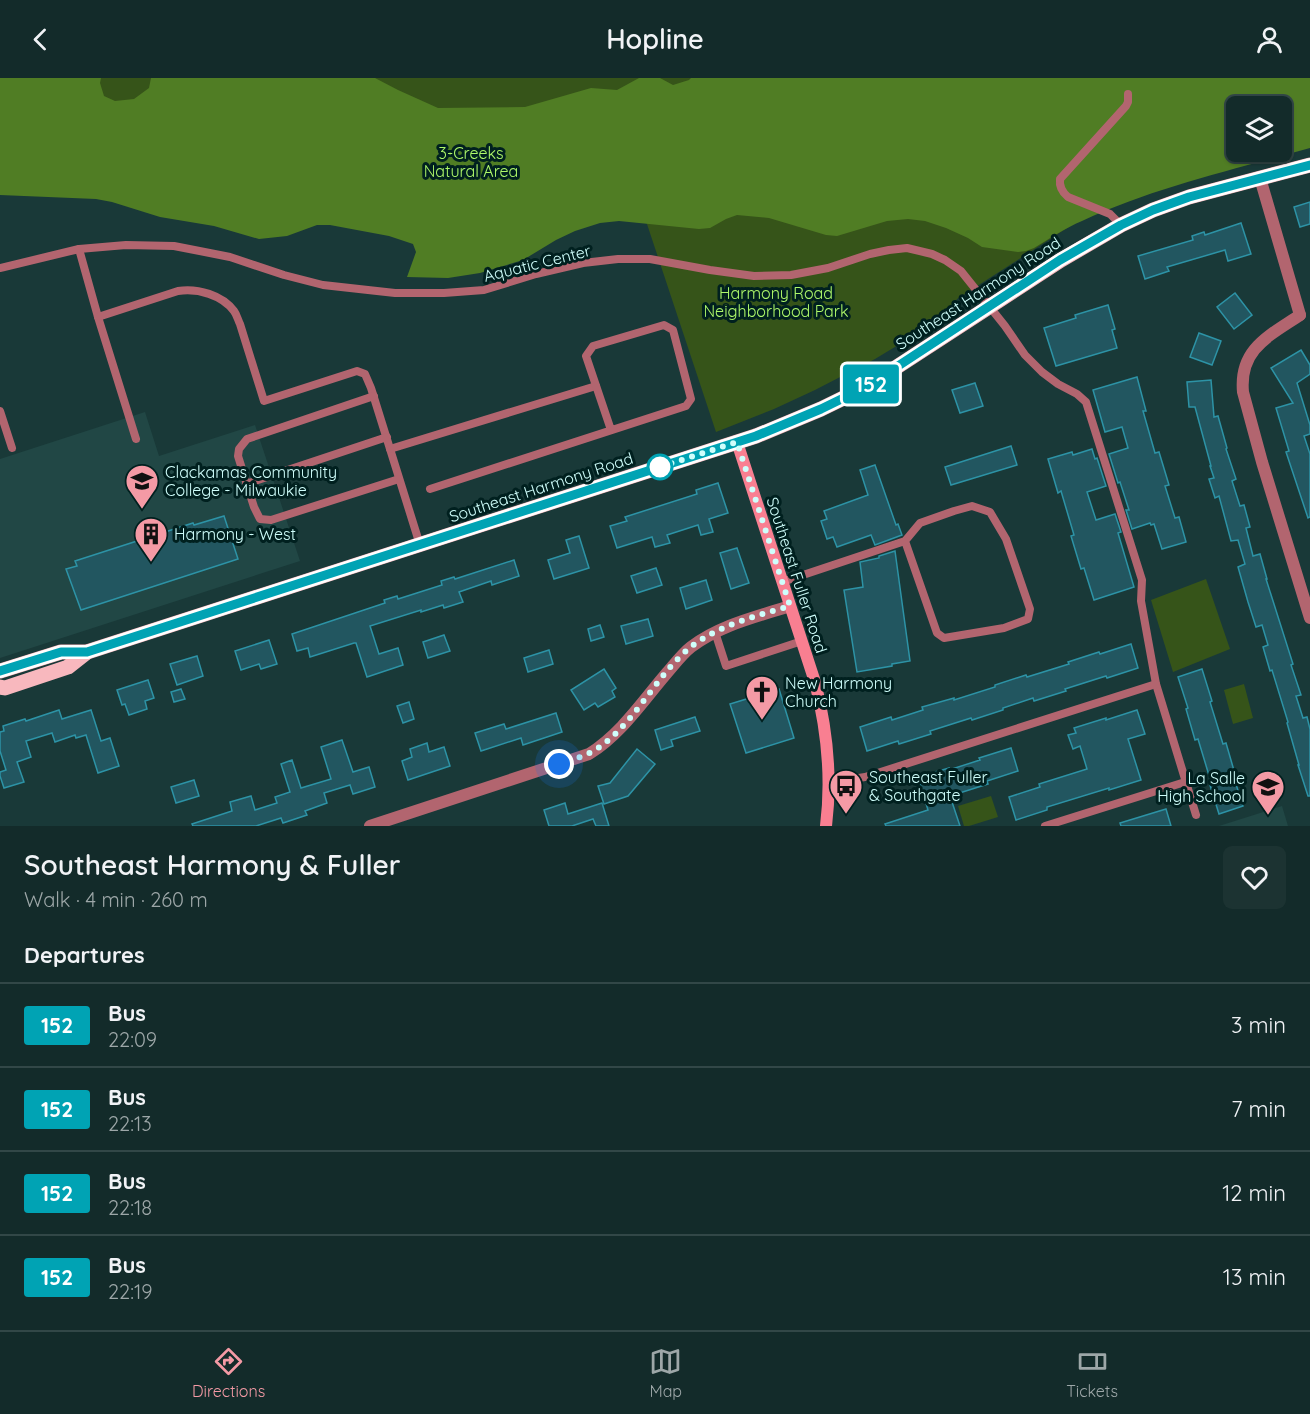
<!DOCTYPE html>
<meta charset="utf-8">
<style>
:root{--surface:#132b2a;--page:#1c3332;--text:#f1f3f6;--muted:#9da7a8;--line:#324747;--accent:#f49aa5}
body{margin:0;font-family:Quicksand,sans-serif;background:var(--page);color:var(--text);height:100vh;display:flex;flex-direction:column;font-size:22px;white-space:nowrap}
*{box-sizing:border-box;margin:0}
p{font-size:20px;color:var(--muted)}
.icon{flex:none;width:33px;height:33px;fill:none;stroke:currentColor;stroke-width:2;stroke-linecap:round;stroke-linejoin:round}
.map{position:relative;height:748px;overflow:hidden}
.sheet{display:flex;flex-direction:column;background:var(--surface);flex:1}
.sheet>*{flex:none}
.badge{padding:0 12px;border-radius:4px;font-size:21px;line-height:39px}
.tools{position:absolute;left:1226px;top:18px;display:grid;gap:12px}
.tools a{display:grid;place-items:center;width:66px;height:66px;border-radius:9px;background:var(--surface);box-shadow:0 2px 4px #0004,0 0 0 2px var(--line);font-size:30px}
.you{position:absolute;width:30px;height:30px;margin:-15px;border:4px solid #fff;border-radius:50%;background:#1a73e8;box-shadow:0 0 0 9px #1a73e833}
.map>.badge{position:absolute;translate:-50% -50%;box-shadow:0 0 0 3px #fff}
h2{padding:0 24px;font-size:22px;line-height:54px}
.round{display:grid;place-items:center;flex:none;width:63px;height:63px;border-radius:9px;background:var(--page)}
.overview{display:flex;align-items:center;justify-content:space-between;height:102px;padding:0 24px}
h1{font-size:28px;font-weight:600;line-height:45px}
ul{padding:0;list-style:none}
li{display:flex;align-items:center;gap:18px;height:84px;padding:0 24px;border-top:2px solid var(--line)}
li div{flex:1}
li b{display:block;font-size:22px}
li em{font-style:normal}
li .badge{min-width:66px;font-weight:700;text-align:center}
header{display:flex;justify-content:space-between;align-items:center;height:78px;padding:0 24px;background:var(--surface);font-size:27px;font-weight:600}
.menu{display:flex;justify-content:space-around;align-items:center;height:84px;border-top:2px solid var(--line);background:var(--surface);font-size:16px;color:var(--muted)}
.menu a{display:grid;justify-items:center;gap:3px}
.menu .current{color:var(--accent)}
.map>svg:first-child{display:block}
.built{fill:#214745}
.green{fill:#365419}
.forest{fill:#507d24;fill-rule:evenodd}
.building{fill:#225660;stroke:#2d93a6;stroke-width:1.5}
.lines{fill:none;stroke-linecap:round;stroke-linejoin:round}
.lane{stroke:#b2656f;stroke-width:8}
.street{stroke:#b2656f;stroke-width:12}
.secondary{stroke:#f97f91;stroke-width:12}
.primary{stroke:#f8b8be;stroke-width:15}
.line-casing{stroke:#fff;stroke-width:14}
.line{stroke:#00a3b4;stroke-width:9}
.walk{stroke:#cffefb;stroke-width:6;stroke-dasharray:0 10.8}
.stop-dot{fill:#fff;stroke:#00a3b4;stroke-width:3}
.labels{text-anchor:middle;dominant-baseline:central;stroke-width:6;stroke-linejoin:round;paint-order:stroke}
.park-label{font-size:16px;fill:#aef96a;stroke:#00201f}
.street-label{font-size:16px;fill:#cffefb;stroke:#00201f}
.poi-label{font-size:16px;fill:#cffefb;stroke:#00201f;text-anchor:start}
</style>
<header><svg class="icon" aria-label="back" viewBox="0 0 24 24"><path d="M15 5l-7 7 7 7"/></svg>Hopline<svg class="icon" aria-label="person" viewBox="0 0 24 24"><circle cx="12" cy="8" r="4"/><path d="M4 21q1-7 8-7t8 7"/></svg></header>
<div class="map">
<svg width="1310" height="748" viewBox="0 0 1310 748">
<rect width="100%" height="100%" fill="#193938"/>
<!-- built -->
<g class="built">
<path d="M145,334L159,378L255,347L300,483L0,580V381Z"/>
<path d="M1282,728L1288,748H1219Z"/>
</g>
<!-- green -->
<g class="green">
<path d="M0,0H1310V62L1281,28H1236V74L1197,94L1078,143L957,221L953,229L933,246L875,281L815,312L774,331L716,354L642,131Z"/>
<path d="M1206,501L1230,571L1173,594L1151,522Z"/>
<path d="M1244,606L1253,640L1233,646L1224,612Z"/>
<path d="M991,718L998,739L969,748H964L958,728Z"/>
</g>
<!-- forest -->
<path class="forest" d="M0,0H101L100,5L104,18L115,23L134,21L149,10L151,0H375L398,12L438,30L525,29L591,10L617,12L639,0H660L673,7L689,2L691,0H1310V70C1233,92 1155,109 1082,143C1065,150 1049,161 1034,170L1026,173L1018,174L982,169L968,160L946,150L925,143L908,141L887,143L837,158L826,157L769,140L737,137L726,141L710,150L699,151L619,143L600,145L575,153L556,162L523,182L480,195L448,200L407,199L416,174L413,166L389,158L330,147H317L287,158L259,161L214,148L160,139L112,124L96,121L0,117ZM1236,28H1281V74H1236Z"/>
<!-- building -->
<g class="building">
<path d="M1310,124V146L1300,149L1294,129Z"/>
<path d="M1241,145L1251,176L1228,183L1225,172L1167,189L1169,193L1145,201L1138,178L1193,162L1192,158L1204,154L1205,157Z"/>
<path d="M1235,215L1252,237L1234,251L1217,229Z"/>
<path d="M1108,227L1115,251L1112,252L1117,270L1056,288L1044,250L1076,240L1075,237Z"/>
<path d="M1199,255L1221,263L1212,287L1190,279Z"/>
<path d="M1301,272L1310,287V296L1297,305L1310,347V356L1304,358L1310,376V439L1308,440L1286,374L1289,373L1276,330L1293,325L1271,290Z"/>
<path d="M1137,299L1146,333H1143L1155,375L1159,374L1169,407L1165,408L1175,440L1179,439L1186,464L1162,471L1154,446L1151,447L1150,445L1132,451L1126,432H1129L1120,404L1118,405L1109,376L1128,370L1122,349L1105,354L1093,312Z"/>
<path d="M1211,302L1214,339L1218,338L1227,370L1226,371L1236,401L1232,403L1240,428L1244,427L1250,449L1246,450L1253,478L1260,476L1267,501H1266L1293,586L1291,587L1301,617L1296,618L1303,640L1307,639L1310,651V718H1308L1298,687H1299L1287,645L1288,644L1272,592L1270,593L1263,569L1268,567L1262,547L1256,549L1248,524L1238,489L1245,486L1238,462L1231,463L1219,418L1215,420L1209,401L1214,400L1210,388H1211L1195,329H1189L1187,304Z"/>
<path d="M975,305L983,328L960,335L952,312Z"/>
<path d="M1011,368L1017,387L951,407L945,389Z"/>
<path d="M1092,371L1095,381L1097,380L1106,408L1087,414L1096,442L1115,436L1121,454L1118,455L1134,509L1094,522L1084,490L1081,491L1071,458L1074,457L1061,413L1058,415L1048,381L1072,374L1073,377Z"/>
<path d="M875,387L896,447L898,446L902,457L875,467L871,457L837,469L833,459L827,461L821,443L827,441L824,433L868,417L860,392Z"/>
<path d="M718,405L728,435L709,441L713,454L701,457L698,447L667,457L670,465L655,469L652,459L617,470L610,448L627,443L625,439L697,416L696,412Z"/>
<path d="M224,438L238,481L81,532L66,491L77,488L75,483L193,445L194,447Z"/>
<path d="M579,458L589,490L554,501L548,482L570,475L566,462Z"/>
<path d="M737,470L749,505L731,511L720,475Z"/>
<path d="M895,473L910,583L892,586V588L857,594L844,512L863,509L860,484L879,480V478Z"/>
<path d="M514,482L519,498L492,507L491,503L459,514L463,524L444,530L443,527L421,534V532L370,548L379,576L398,570L403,587L367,599L356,565H354L310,579L308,570L297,573L292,556L385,525L384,522L397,518L398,521L442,507L441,503L454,499L455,501Z"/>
<path d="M656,490L662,507L637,515L631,498Z"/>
<path d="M706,502L712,522L686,531L680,510Z"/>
<path d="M648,541L653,558L626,566L621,548Z"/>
<path d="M600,547L604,559L591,563L588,551Z"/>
<path d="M444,557L450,573L428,580L423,564Z"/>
<path d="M269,562L277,586L261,591L259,586L241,592L235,573Z"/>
<path d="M1131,566L1138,590L1107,600L1106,598L1065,611L1066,613L1034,623L1033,620L1003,630V632L972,642L971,640L930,653L931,656L899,666L898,663L867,673L860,649L891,639L892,642L923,632L922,629L954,620V622L995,609V607L1026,597L1027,599L1069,586L1068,584L1099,574L1100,576Z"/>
<path d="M549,572L553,586L528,594L524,580Z"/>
<path d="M197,578L203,598L177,607L170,586Z"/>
<path d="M604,591L616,610L612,613L615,619L598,629L595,625L584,632L571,612Z"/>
<path d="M1202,591L1212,623L1210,624L1223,666L1226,665L1235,696L1233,697L1243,728L1219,736L1209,704H1211L1198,661L1195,662L1186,631L1188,630L1178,599Z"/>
<path d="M148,602L154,620L145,623L147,631L129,637L125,626L122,627L117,612Z"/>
<path d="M181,611L185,621L174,624L171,614Z"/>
<path d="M779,611L794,660L746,675L730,626Z"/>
<path d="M409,624L414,641L403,645L397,628Z"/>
<path d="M59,632L62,641L91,632L101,663L110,660L119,688L98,695L86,657L76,660L75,657L55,664L52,655L26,663L31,679L17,684L24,704L4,710L0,698V694L6,692L0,673V654L4,653L3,648L25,641L26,643Z"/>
<path d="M1137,632L1145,656L1128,661L1141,702L1109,712V710L1047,729V732L1016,742L1009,719L1040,709L1039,706L1087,691L1080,668L1073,671L1068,657L1076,655L1074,650L1106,640V642Z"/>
<path d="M556,635L562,654L523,667L521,660L481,673L475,655L504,646L506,651Z"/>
<path d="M695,639L700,653L671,662L673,668L661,672L655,652Z"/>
<path d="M342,662L353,694L369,689L375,709L353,716L350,707L324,715L327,725L305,733L307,737L283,745L281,740L256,748H193L192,746L232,733L230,724L251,718L255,732L277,725L275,719L290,714L281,686L292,682L301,710L331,701L321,669Z"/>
<path d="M427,665L429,674L444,669L450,688L408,702L402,683L412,679L410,671Z"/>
<path d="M1011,670L1018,693L987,703L988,706L950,718L960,748H886L885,746L928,732L918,699L949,690V692L980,682L979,680Z"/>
<path d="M637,671L655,686L628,718L604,726L598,708L610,705Z"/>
<path d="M194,702L199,718L176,725L171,709Z"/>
<path d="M565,725L568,736L602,725L609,748H596L593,741L572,748H549L544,732Z"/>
<path d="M1166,731L1171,748H1121L1120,745Z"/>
</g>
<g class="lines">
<!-- lane -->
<g class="lane">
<path d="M1121,147L1110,136L1068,119C1062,114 1059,109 1060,101L1126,28L1128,24V16"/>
<path d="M79,171L98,239L136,361"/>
<path d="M0,190L79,171L126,167L174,168L230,179L284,197L323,207L395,215H444L484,212L536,196L583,185L618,181H650L710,192L754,198L791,197L828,190L870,176L889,172L907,170L932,176L945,182L961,193L1005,248L1025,277L1042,294L1058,306L1077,316L1086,324L1142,502L1141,523L1156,606L1196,737"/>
<path d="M98,239L178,213C198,210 222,217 234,233C237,237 238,242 240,246L264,323L357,293L365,296L371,310L420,467"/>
<path d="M374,318L247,361L239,371L238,378L254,429L260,441L271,442L399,401"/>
<path d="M0,333L12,370"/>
<path d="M390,371L596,308"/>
<path d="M246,406L387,359"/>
<path d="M430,411L686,328L691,321L673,252L664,247L593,268L586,278L611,352"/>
<path d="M782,504L905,463L937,555L944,560L1004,550L1028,541L1030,531L1006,461L990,434L972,428L954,433L920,445L905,463"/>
<path d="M715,554L726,588L802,563"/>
<path d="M829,703L846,702L865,699L1156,606"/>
<path d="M1045,748L1185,704"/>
</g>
<!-- street -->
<g class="street">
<path d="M1260,100L1300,237"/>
<path d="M1300,237C1269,258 1239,271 1243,314L1262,384L1310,540"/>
<path d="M370,748L589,676C621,656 642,624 666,596C674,587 682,576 691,569C720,547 756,539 790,528"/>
</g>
<!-- secondary -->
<path class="secondary" d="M737,364L815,604C827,651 832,700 826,748"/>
<!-- primary -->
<g class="primary">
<path d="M0,593L61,574H87L756,358L821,331L866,309L1061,182L1121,147L1153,132L1189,119L1310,87"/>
<path d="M0,609L5,610L68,589L87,574"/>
</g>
</g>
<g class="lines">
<!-- line casing -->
<g class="line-casing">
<path id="line" d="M0,593L61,574H87L756,358L821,331L866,309L1060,182L1121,147L1153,132L1189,119L1310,87"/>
</g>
<!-- line -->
<use href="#line" class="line"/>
<!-- walk -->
<path class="walk" d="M559,686C575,681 592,676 605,665C638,639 659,594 692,568C720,547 756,538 790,528L737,364L660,389"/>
</g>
<!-- icons -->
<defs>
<g id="university-pin" transform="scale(1.725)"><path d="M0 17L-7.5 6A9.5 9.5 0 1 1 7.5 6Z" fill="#f49aa5" stroke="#00201f"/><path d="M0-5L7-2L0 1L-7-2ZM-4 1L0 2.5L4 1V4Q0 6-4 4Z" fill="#111"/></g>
<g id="building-pin" transform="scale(1.725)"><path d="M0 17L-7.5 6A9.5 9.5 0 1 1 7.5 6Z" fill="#f49aa5" stroke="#00201f"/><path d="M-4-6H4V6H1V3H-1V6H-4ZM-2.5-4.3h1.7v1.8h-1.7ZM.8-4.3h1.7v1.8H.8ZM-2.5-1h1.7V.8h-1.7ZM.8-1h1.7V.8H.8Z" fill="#111"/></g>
<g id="church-pin" transform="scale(1.725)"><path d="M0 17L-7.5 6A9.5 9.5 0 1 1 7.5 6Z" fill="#f49aa5" stroke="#00201f"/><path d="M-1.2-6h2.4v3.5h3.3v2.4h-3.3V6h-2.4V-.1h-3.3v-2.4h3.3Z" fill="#111"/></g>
<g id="bus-pin" transform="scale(1.725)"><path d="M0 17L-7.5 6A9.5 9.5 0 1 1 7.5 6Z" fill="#f49aa5" stroke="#00201f"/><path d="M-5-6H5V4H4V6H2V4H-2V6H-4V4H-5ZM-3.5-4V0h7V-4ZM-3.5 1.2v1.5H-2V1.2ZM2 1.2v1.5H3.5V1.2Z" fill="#111"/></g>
<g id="school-pin" transform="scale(1.725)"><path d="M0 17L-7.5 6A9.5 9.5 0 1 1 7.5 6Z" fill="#f49aa5" stroke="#00201f"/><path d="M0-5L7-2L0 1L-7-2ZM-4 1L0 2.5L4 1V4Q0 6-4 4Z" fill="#111"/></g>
</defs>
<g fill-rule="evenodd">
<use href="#university-pin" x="142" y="403"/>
<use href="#building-pin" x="151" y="456"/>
<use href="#church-pin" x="762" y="614"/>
<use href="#bus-pin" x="846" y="708"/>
<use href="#school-pin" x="1268" y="709"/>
</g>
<!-- markers -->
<circle class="stop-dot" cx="660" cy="389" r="12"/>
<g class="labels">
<!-- park labels -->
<g class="park-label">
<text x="471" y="75">3-Creeks<tspan x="471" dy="18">Natural Area</tspan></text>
<text x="776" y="215">Harmony Road<tspan x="776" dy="18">Neighborhood Park</tspan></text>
</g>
<!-- street labels -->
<g class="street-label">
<text transform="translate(537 185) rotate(-14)">Aquatic Center</text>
<text transform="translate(978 215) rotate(-33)">Southeast Harmony Road</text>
<text transform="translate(541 409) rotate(-18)">Southeast Harmony Road</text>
<text transform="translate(797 497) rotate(72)">Southeast Fuller Road</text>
</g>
<!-- poi labels -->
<g class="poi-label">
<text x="165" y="394">Clackamas Community<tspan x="165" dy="18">College - Milwaukie</tspan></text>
<text x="174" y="456">Harmony - West</text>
<text x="785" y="605">New Harmony<tspan x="785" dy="18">Church</tspan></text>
<text x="869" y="699">Southeast Fuller<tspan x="869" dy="18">&amp; Southgate</tspan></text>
<text x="1245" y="700" text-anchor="end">La Salle<tspan x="1245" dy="18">High School</tspan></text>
</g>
</g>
</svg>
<div class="tools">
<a><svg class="icon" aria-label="layers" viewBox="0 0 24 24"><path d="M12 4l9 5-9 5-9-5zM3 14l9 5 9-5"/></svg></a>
</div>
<div class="you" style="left:559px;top:686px"></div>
<b class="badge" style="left:871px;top:306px;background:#00a3b4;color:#fff">152</b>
</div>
<section class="sheet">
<div class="overview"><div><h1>Southeast Harmony &amp; Fuller</h1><p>Walk · 4 min · 260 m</p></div><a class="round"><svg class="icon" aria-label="heart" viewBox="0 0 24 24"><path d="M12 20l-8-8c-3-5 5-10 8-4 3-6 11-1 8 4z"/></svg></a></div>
<h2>Departures</h2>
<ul>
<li><span class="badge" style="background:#00a3b4;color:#fff">152</span><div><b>Bus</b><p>22:09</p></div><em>3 min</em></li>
<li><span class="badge" style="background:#00a3b4;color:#fff">152</span><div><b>Bus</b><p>22:13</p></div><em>7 min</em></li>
<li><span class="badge" style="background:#00a3b4;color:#fff">152</span><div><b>Bus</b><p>22:18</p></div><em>12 min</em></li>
<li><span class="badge" style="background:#00a3b4;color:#fff">152</span><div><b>Bus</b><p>22:19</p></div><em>13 min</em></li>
</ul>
</section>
<nav class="menu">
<a class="current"><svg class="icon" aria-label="directions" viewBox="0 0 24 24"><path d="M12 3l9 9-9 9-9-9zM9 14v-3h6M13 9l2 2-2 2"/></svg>Directions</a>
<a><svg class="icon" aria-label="map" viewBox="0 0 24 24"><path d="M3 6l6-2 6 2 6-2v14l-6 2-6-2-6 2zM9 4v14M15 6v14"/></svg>Map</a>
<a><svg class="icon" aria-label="tickets" viewBox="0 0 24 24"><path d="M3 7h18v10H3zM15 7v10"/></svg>Tickets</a>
</nav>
